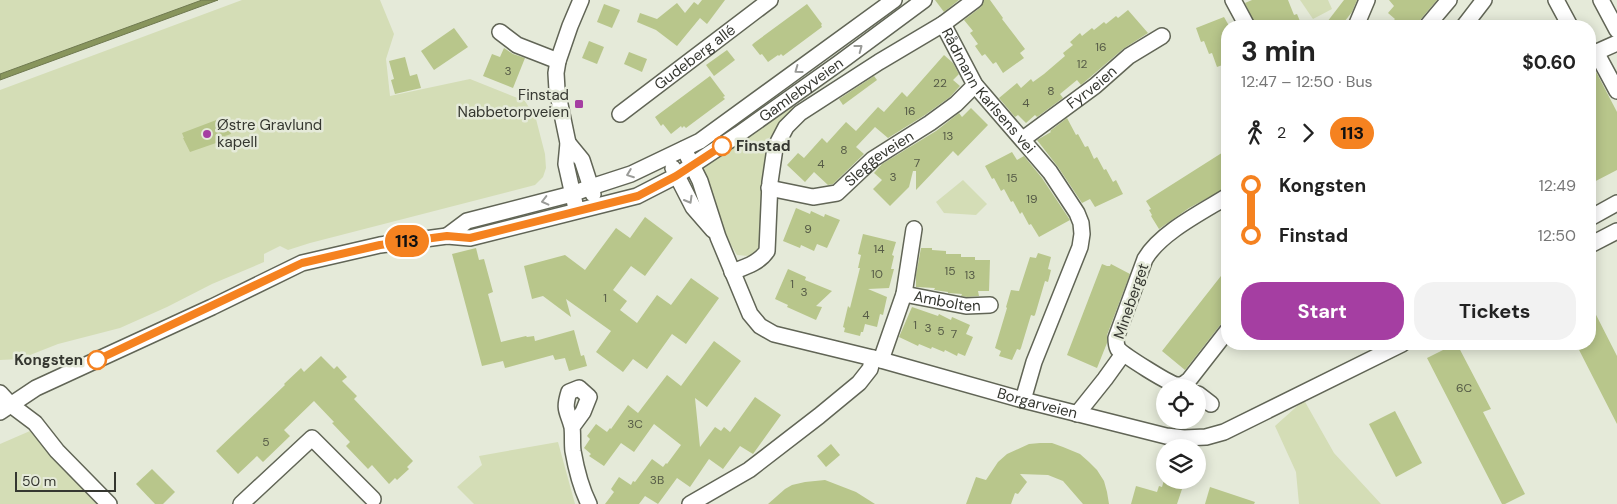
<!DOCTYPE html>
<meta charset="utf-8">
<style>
:root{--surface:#fff;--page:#f2f2f2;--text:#222;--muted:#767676;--accent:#a53ea2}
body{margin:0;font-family:"DM Sans",sans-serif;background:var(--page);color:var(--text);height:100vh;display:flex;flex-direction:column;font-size:19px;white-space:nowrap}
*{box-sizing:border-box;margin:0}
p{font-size:16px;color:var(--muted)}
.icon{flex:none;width:28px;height:28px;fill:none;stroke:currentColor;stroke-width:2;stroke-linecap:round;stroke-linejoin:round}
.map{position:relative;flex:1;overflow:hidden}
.sheet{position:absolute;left:1221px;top:20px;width:375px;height:330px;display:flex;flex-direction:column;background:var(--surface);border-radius:20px;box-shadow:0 2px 12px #0003}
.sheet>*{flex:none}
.badge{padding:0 10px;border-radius:16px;font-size:18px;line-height:32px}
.buttons{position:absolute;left:1156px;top:379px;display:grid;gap:10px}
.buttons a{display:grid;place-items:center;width:50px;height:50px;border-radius:50%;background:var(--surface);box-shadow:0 2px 12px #0003;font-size:25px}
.scale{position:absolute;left:15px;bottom:12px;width:101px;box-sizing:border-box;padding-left:5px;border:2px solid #353730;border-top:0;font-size:14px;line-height:18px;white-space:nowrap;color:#353730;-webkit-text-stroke:4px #e5ead9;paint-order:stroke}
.map>.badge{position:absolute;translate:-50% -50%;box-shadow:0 0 0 2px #fff}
.legs{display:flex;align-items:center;gap:8px;height:55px;padding:0 20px;font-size:16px}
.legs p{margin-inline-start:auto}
.summary{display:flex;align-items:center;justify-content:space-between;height:85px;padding:0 20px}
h1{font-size:28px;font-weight:700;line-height:38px}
.cta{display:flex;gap:10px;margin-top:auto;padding:10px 20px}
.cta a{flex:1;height:58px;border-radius:20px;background:var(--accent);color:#fff;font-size:20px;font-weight:700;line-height:58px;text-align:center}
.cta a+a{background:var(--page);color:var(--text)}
ul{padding:0 20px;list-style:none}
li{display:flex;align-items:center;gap:18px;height:50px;font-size:19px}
li i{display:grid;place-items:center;width:8px;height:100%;margin:0 6px;background:currentColor}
li i::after{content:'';width:12px;height:12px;margin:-6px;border:4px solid;border-radius:50%;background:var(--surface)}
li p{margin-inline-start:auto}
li:first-child i{background:linear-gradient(#0000 50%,currentColor 0)}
li:last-child i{background:linear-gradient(currentColor 50%,#0000 0)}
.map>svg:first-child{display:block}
.green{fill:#d4ddb6}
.water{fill:#88955c;stroke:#6f794f}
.building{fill:#b8c68b}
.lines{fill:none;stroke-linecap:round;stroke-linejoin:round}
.minor-casing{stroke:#616556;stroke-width:18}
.minor{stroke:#fff;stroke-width:15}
.oneway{stroke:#9a9b98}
.line-1-casing{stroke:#fff;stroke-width:11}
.line-1{stroke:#f58220;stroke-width:8}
.poi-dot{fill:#a53ea2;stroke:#e5ead9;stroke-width:2}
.stop-1-dot{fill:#fff;stroke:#f58220;stroke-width:2.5}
.labels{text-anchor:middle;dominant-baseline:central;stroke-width:5;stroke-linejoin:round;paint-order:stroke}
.number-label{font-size:12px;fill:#565b47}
.street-label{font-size:15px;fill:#353730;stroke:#e5ead9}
.poi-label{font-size:15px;fill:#353730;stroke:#e5ead9;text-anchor:end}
.stop-label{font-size:15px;font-weight:bold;fill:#353730;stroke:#e5ead9;text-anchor:start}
</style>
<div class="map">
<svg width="1617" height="504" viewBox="0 0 1617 504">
<rect width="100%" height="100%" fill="#e5ead9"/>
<!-- green -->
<g class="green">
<path d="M0,0H202L0,74Z"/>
<path d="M242,0H380L394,34L386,59L390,96L470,79L525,101L536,119L545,154L546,168L543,177L535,185L310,243L288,250L280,246L264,254V262L212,284L167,307L120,328L58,344L20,359L0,360V90Z"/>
<path d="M1300,0H1328L1332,9L1313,19Z"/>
<path d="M792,106L797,113L788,124L765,141L764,238L760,250L749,256L737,255L698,189L688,178Z"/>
<path d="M963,180L987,204L976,215L944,213L936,202Z"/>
<path d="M1304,400L1334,453L1381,504H1299L1296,472L1275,426Z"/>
<path d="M30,431L97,504H0V444Z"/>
<path d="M558,442L575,504H474L457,487L482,465L479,456Z"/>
</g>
<!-- water -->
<path class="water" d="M202,0H218L0,80V74Z"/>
<!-- building -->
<g class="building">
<path d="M702,0H725L707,24L700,18L677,46L656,30L637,22L640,13L657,19L677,3L685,13L694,2L698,5Z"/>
<path d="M935,0H959L944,12Z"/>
<path d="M984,0H990L1003,18L1002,19L1025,49L1020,53L1024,58L1003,73L996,62L993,64L985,54L982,56L975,46L978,44L970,33L973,31L964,20L981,7Z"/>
<path d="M1252,0H1288L1294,15L1297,14L1302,26H1256L1245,3Z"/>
<path d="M1344,0H1357L1352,12L1341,26H1324Z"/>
<path d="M1389,0H1437L1420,20L1418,26H1402L1394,20L1395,19L1388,13L1394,6Z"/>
<path d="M604,4L620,10L612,28L597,22Z"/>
<path d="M807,4L822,24L821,25L822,27L783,56L781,54L779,56L778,55L768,62L762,54L760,55L752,45L754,43Z"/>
<path d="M1128,10L1148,33L1123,49L1081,85L1077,80L1060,94L1063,98L1037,117L1035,115L1026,123L1018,115L1015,117L999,98L1017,83L1021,88L1031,79L1033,82L1044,74L1065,56L1063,53L1073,45L1070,42L1080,33L1082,36L1092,28L1094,30L1104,22L1106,24L1116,16L1118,18Z"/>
<path d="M1224,17L1228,24V63L1217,67L1212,53L1209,54L1204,41L1201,42L1196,28Z"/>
<path d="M454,28L468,47L434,70L421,51Z"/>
<path d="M589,41L604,47L597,64L582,58Z"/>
<path d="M504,48L513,54L525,58L513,88L483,76L492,54L500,57Z"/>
<path d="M727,50L735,60L714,76L706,65Z"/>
<path d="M629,52L647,59L642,72L624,64Z"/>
<path d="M944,55L953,63L959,74L953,80L960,86L950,97L925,115L888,138L875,127L856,147L864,154L833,184L828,185L814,172L805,182L787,165L798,153L804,158L822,138L827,143L846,122L856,131L878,107L884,112L902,92L907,97Z"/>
<path d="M405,57L410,76L417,74L421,88L395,94L391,80L394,79L389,61Z"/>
<path d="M1590,64H1592L1617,112V170L1590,184Z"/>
<path d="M710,76L725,96L723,97L725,99L686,128L684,126L682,128L681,126L671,134L663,124L661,126L655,117Z"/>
<path d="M874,76L877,80L843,105L839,99Z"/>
<path d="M971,108L988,125L958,156L953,151L916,190V171H913L909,187L890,206L873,189L882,180L874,173L882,164L936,131L959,113L962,117Z"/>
<path d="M1067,118L1076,135L1078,134L1085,147L1088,146L1094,159L1097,157L1104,170L1106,169L1113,182L1116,180L1123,194L1095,207L1090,199L1082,203L1058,167L1037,140L1051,132L1050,131Z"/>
<path d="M219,119L220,122L226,120L231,134L225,136L227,142L217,146L216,143L190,152L183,138H184L182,133Z"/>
<path d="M1228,149V187L1189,208L1159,229L1151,216L1152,215L1149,210L1151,209L1146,201Z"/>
<path d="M1012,152L1017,160L1024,156L1042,178L1070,220L1039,237L1031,224L1029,225L1022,212L1020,214L1013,201L1011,202L1004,189L1001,191L994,178L992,179L985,166Z"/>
<path d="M796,208L810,214L811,211L824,217L825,214L840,220L827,248L817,244L814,251L801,245L800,248L783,241Z"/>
<path d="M645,217L673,238L645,276L631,266L613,290L627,301L620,310L637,323L657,295L671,305L691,278L719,298L686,344L672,334L647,369L633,359L623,372L596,352L611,331L566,299L571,317L543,296L532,299L524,266L565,255L585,270L616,228L630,238Z"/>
<path d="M863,234L896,242L892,255L894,256L891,269H894L889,288L868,289L887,297L883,315L880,314L877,327L865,324L863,332H861L860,336L844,332L845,328L843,327L848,306L850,308L860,268H858L861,255L858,254Z"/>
<path d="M476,248L479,260L484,259L493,292L488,294L501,342L526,336L527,337L534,336L535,341L574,330L581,356L584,355L587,366L569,371L565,358L555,360L553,355L505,368L503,361L482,366L452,254Z"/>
<path d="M921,248H932V250L946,251V254H961V257H975V260H990L989,291H978L979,296L967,297L961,296L962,294L948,293V292L934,290L935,288L916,287V275Z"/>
<path d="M1038,253L1051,257L1048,269L1051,270L1048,282L1045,281L1035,315L1034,316L1031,315L1021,348L1020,350L1017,349L1012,360L999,356L1001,351L995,348L1007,308L1006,307L1011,290L1019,291L1030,257L1036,258Z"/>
<path d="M1102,264L1107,266H1110L1111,264L1130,274L1107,335V343L1097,368L1067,355Z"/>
<path d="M1228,267V321L1221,324L1185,370L1162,351Z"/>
<path d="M788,269L806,277L805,280L832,291L816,306L822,307L816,320L787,307L788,305L775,299Z"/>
<path d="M1590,303L1617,356V424L1576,344H1590Z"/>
<path d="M912,307L938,316L939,314L951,320L952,317L970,325L966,334L973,337L965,356L958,353L957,356L945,350L944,352L932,347L931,349L919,344L918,346L899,337Z"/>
<path d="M714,341L741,361L707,407L695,398L700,447L715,427L721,431L724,427L730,432L755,397L781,415L753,454L740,446L723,469L709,459L690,487L677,478L658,504L645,496L639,504H605L614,492L611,489L619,477L631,485L633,481L635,482L652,459L663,467L666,463L667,464L681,445L654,424L634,452L621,443L604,466L589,456L591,454L584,448L590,439L587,436L596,424L607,432L610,428L611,429L628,405L638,413L667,375L681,386Z"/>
<path d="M1455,344H1457L1491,409L1483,412L1525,494L1505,504H1502L1427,358Z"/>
<path d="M321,356L334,369L337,366L347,377L342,381L357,396L354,399L413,461L407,467L409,469L397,480L395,478L389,484L372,465L368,469L346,446L350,442L332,423L334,422L314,401L284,430L290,436L263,462L257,456L238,474L216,451L285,385L284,384L301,368L304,372Z"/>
<path d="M1395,411L1422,463L1396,477L1369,424Z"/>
<path d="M1040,443H1052L1063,447L1080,454L1089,462L1097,470L1104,481L1107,492L1109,504H1083L1063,481L1048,475L1020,474L1027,482L1018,494L1015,493L1011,504H966L976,477L986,480L998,462L1007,454L1029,444Z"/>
<path d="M831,444L840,455L826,467L817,456Z"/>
<path d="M152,469L175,492L163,504H155L136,484Z"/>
<path d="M825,480L856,492L875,504H768L785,489L792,485L805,482Z"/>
<path d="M1164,480H1185L1177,504H1131L1136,486L1157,492L1159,486L1162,487Z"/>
<path d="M1210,487L1255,502L1254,504H1205Z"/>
</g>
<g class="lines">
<!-- minor casing -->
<g class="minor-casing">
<g id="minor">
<path d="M1233,0L1247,26"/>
<path d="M1556,0L1570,26"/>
<path d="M1601,0L1617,30"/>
<path id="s1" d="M943,24L975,85L1050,172L1077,213L1081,223L1082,234L1080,247L1034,362L1023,400"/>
<path d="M1356,26L1367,0"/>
<path d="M1427,26L1449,0"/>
<path d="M1464,26L1484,0"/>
<path d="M500,32L517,45L558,61"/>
<path d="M1596,52L1617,91"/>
<path d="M1590,55L1617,43"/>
<path id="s2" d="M620,114L770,0"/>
<path id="s3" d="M1023,139L1095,86L1129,56L1162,36"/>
<path d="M568,143L582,160L593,194"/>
<path id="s4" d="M684,149L700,181L718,237L750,314L760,326L774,334L881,360L1023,400L1166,436L1184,438L1206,437L1224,432L1402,344"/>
<path d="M673,168L693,207L713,230"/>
<path id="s5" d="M769,188L813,197L837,193L873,159L930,123L956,104L975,85"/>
<path d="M1228,196C1202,212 1160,233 1145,259L1116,338C1116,342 1116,345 1118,349C1124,355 1170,385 1178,385C1182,386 1186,382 1189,380L1228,330"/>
<path d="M575,204L566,164L568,143L557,90L556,73L558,61L570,26L581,0"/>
<path d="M1590,218L1617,203"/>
<path d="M447,236L467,221L572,194L591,187L631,174L700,141L894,0"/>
<path d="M1590,245L1617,231"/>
<path d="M732,272C745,267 759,263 767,251L770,182L775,148L786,127L800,113L879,62L943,24L975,0"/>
<path id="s6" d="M904,294L966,306L990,305"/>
<path d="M881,360L904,294L914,229"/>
<path d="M0,393L11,405L35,423L57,451L109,504"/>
<path d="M1198,394L1211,404"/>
<path id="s7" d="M0,412L36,388L212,307L302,263L380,245L447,236L470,238L637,196L676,176L739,134L839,63L924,0"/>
<path d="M1077,414L1105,379L1123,354"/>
<path d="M572,427L583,412L589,397L579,388L569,392C563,411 568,411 572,427C573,434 572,443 573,451C576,468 581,488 589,504"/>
<path d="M241,504L312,438L373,499"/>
<path d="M690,504L749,470L819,416L859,383L870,369L873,358"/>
</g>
</g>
<!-- minor -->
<use href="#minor" class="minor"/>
</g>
<!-- one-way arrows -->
<defs><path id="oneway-chevron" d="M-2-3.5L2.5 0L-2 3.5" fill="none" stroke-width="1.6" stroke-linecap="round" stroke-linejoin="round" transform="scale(1.25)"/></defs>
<g class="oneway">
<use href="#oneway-chevron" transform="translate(859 48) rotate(-37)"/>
<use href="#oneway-chevron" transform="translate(798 70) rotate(144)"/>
<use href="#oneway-chevron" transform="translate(630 174) rotate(159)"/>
<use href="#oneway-chevron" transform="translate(689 200) rotate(60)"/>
<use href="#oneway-chevron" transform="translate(545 201) rotate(166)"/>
</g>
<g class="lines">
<!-- line-1 casing -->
<g class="line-1-casing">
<path id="line-1" d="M97,360L302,263L380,245L447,236L470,238L638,196L676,176L722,146"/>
</g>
<!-- line-1 -->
<use href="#line-1" class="line-1"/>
</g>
<!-- markers -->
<g class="poi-dot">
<rect x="574" y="99" width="10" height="10" rx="2.5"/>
<circle cx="207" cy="134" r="5"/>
</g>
<g class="stop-1-dot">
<circle cx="722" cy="146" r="9"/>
<circle cx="97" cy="360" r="9"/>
</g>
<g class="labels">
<!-- number labels -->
<g class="number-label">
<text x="1101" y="47">16</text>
<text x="1082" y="64">12</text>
<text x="508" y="71">3</text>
<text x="940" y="83">22</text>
<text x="1051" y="91">8</text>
<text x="1026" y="103">4</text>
<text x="910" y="111">16</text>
<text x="948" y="136">13</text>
<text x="844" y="150">8</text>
<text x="917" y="163">7</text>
<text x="821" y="164">4</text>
<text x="893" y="177">3</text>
<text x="1012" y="178">15</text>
<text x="1032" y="199">19</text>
<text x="808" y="229">9</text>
<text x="879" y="249">14</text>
<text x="950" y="271">15</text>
<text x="877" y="274">10</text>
<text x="970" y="275">13</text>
<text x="792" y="284">1</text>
<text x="804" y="292">3</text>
<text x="605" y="298">1</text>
<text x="866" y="315">4</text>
<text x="915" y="325">1</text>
<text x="928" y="328">3</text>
<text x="941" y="331">5</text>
<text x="954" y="334">7</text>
<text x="1464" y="388">6C</text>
<text x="635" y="424">3C</text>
<text x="266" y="442">5</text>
<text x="657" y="480">3B</text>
</g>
<!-- street labels -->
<g class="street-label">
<text stroke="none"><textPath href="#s2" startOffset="94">Gudeberg allé</textPath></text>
<text stroke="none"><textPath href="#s3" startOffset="86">Fyrveien</textPath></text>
<text stroke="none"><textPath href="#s7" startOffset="876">Gamlebyveien</textPath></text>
<text stroke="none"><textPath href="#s1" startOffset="81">Rådmann Karlsens vei</textPath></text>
<text stroke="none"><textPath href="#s5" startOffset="124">Sleggeveien</textPath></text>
<text stroke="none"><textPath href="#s6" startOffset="44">Ambolten</textPath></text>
<text transform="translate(1131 301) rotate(-71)">Mineberget</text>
<text stroke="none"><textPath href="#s4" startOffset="482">Borgarveien</textPath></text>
</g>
<!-- poi labels -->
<g class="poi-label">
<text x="569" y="95">Finstad<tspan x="569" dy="17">Nabbetorpveien</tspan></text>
<text x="217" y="125" text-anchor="start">Østre Gravlund<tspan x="217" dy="17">kapell</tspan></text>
</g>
<!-- stop labels -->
<g class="stop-label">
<text x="736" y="146">Finstad</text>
<text x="83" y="360" text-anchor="end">Kongsten</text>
</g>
</g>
</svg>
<div class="buttons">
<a><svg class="icon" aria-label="locate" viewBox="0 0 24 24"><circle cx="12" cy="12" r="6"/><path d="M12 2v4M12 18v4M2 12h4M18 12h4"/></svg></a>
<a><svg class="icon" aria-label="layers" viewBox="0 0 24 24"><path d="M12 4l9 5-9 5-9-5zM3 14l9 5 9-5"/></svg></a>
</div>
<div class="scale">50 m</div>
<b class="badge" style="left:407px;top:241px;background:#f58220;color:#111">113</b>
<section class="sheet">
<div class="summary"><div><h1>3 min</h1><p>12:47 – 12:50 · Bus</p></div><b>$0.60</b></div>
<div class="legs"><svg class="icon" aria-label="walk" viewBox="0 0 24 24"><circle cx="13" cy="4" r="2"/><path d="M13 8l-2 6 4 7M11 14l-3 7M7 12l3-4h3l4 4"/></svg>2<svg class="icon" aria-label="forward" viewBox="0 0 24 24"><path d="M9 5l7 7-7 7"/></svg><b class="badge" style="background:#f58220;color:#111">113</b></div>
<ul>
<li><i style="color:#f58220"></i><b>Kongsten</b><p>12:49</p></li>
<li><i style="color:#f58220"></i><b>Finstad</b><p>12:50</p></li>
</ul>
<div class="cta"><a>Start</a><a>Tickets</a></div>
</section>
</div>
